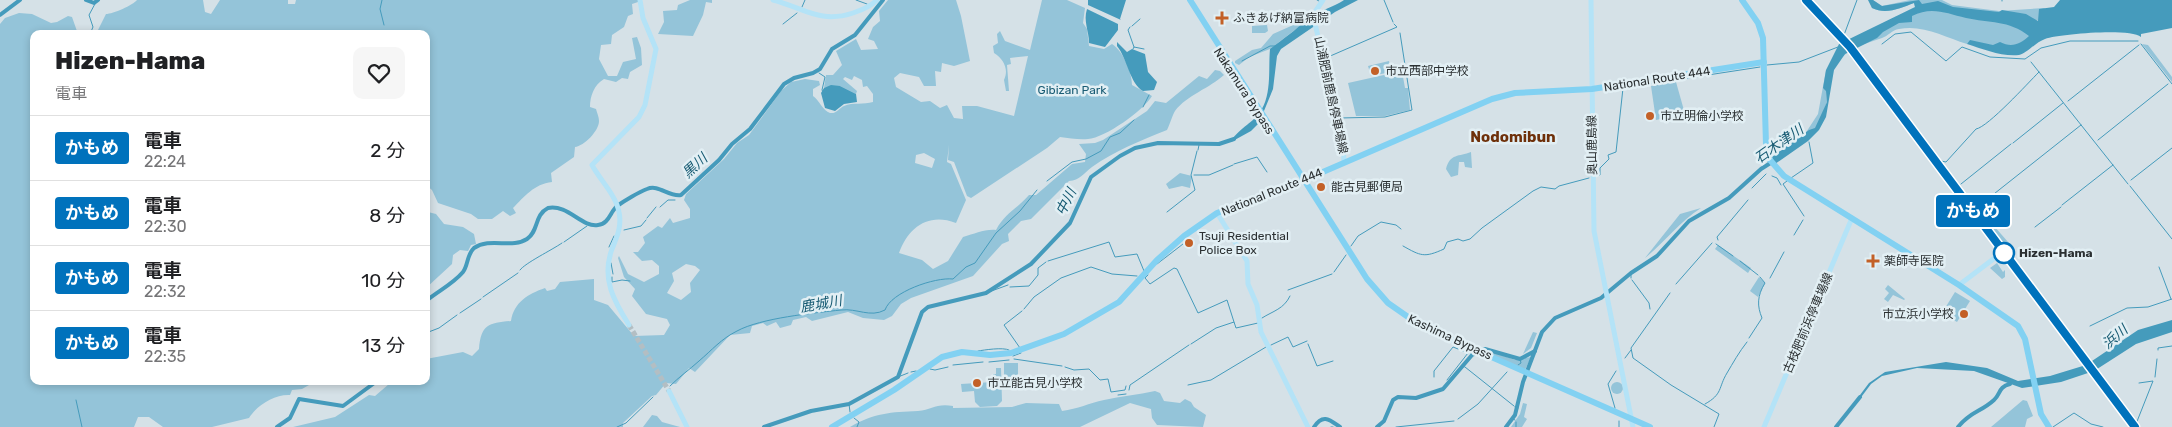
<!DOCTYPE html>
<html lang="ja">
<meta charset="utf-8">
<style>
:root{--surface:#fff;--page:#f6f6f6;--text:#202124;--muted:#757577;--line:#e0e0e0}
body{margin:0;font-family:Rubik,"Noto Sans JP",sans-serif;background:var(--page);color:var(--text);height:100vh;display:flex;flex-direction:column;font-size:19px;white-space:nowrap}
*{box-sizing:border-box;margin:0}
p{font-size:16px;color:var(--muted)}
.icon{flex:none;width:28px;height:28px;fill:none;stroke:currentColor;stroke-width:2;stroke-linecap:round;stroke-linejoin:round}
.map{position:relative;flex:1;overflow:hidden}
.sheet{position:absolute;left:30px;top:30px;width:400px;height:355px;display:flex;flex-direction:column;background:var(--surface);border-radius:10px;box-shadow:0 2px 8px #0003}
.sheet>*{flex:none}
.badge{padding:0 10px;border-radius:4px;font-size:18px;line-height:32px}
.map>.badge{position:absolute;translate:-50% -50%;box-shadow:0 0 0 2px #fff}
.round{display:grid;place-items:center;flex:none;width:52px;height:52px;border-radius:10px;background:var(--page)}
.summary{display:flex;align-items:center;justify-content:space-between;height:85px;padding:0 25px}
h1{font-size:24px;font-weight:800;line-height:38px}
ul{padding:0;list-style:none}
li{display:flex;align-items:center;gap:15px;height:65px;padding:0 25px;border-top:1px solid var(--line)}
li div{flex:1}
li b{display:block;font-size:19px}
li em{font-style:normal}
li .badge{min-width:55px;font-weight:700;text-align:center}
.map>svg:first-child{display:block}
.green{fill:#94c4d9;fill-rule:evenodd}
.water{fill:#459bbc}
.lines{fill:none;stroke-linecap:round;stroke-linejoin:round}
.stream{stroke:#459bbc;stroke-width:1}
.river{stroke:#459bbc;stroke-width:4}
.major-tunnel{stroke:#b3bec3;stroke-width:5;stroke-dasharray:5 2.5;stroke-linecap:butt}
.major{stroke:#b4e3f7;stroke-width:5}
.highway{stroke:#82d1f2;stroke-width:6}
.rail-casing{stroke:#545b5e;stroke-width:3}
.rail{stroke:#e2eff4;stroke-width:1;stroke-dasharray:4;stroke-linecap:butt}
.line-casing{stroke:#fff;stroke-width:11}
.line{stroke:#0072bc;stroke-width:8}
.poi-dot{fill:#c36027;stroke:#e2eff4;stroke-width:2}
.stop-dot{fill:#fff;stroke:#0072bc;stroke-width:2.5}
.labels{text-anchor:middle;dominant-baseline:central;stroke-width:5;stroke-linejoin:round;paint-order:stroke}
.poi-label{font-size:12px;fill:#2b3032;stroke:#e2eff4;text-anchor:start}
.street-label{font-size:12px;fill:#2b3032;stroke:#e2eff4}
.park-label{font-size:12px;fill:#195c74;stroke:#e2eff4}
.stop-label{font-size:12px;font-weight:bold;fill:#2b3032;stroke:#e2eff4;text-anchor:start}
.water-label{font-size:14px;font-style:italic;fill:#165a72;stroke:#e2eff4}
.quarter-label{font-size:15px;font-weight:bold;fill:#6e300a;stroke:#e2eff4}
</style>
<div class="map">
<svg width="2172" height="427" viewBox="0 0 2172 427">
<rect width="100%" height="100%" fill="#d5e1e7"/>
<!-- green -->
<g class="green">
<path d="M137,0H203L205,12L211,14L220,0H288V4H295L296,0H638V2L632,4L633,14L628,16L624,27L612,35L611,44L601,45L599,59L608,76H617L623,62L636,59L632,38L637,37L641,48L642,65L630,72L628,79L622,78L616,82L604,79C594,85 590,96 590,107L596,109C597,113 599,117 599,121C599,131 584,146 575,147L574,157L551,173L552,182C534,184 524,197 513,208L516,213L510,216L503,211L492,219H478L471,214L438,203L432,190L426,185V34H96L106,14C113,14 133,5 137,0Z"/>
<path d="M690,0H712V3L706,2L703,15L693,36L658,34L664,22L663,11L677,10L678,5Z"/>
<path d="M888,0H956L961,16L970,61L954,66L942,63L941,72L935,71L936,86H924L919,77L900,73L894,78L896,87L921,102L930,101L940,108L947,105L954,118L963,119L962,106H977L1014,116L1028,56L1010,58L1011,64L1007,65L1009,91H1006L1004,80C1009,70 1004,59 994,53L993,46L998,43L997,34L1000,31L1005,41L1030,50L1042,0H1067L1085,8L1083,23L1087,29L1089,46L1104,49L1112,44C1123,51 1132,72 1132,85L1152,96C1144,110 1105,138 1088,139C1079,140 1069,138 1060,137L1047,148L971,198L967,196L954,162L948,160L949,145L947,162L951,164L966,200L956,223C928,212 908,228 899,253L922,260L933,269L948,261L963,237C975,234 984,229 996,230C1005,213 1017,209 1029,195H1036L1072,164L1085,162L1086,154L1079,144L1095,143L1103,140L1147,111L1155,101L1166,103L1199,76L1207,79L1215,70L1220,71L1224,75C1210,88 1187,95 1175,111C1172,116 1170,124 1167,130C1142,140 1114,151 1092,167C1083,174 1080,180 1069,181L1031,219L1021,221L1008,234L1009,241L1002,244L973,276L911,298L901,304L892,316L884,320L863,318L848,312L812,321L806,317L793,320L791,325L780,328L776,322L767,326L763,323L752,326L750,333L730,335L695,372L689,368L676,384L666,383L656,395L652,396L623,423V427H293L335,417L369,395L375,396L389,384L395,385L398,381H426V359L463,352L472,356L479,349C481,324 489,323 511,321C514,302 528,294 545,288L547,291L555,289L560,282L594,279V300L608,305L634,336L664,335L670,325L667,319L646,314L632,296L635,289L624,277L618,258L619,256L628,274L644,282L659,274V266L652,260L642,261L633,252H638L645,243L643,237L658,226L662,228L670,218L673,223L690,218V209L684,200L686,194L724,159L737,143L749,135L781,91L791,82L805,79L819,81L820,85L813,89V96C819,100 823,111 830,113C837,114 839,108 844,106C853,102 864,105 873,102V94L867,86L863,87L862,80L854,76L852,80L845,77L843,79L857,91L856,94L840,86L824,88L826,75H833L842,65L836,51L856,39L861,50L878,49L874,41L868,39L873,27L880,21L879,11ZM924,153L935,159L932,168L915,163L916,155ZM686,264L695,266L700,270L690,283L691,292L681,300L667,293L674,281L672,273Z"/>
<path d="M1869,0H1873L1882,6L1910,0H1942L1952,5L1999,11L2044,8L2070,24L1915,7L1914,3C1901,8 1886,15 1872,8Z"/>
<path d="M2172,0L2103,29L2050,35L2024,50L1971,42L1967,44C1945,37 1922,24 1899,29C1892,30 1888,36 1882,38C1866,44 1851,46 1839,61L1843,51L1894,22L1934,7L2029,23Z"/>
<path d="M19,13L32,14L51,23L57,22L68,16L72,17L78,34H34V381H316L302,389L292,390L290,395C275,394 257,405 249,418L212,427H163L149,417H138L134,427H0V24L5,18Z"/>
<path d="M1300,17L1304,18L1305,22L1270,49L1249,57L1239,65L1235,63V61L1252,50L1261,48L1273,34L1300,22Z"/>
<path d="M1267,25L1268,31L1265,33H1252V26Z"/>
<path d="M2142,44L2148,45L2172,77V82Z"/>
<path d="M1389,61L1391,72L1371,76L1368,66Z"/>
<path d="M1826,70L1827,102L1817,128L1803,137L1818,114Z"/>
<path d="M1402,71L1405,88H1408L1410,110L1385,116H1356L1348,83Z"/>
<path d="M1676,82L1685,114L1656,120L1651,86Z"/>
<path d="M1471,152L1472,168L1465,167L1464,162H1459L1458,175L1451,177L1446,169C1450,153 1459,157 1471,152Z"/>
<path d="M1938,162L2015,250L2013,258H2011L1974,205Z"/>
<path d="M1180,173L1192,176L1190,188L1182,186L1169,189L1166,184Z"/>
<path d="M1701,208C1679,222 1665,242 1645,258L1680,214Z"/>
<path d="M426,209L428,212L436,214L444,224L463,227L474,234L476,244L471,245L468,251L460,250L453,255L452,264L426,288Z"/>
<path d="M1718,245L1751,268L1748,273L1715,249Z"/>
<path d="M1997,263L2003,272L2005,270V277L2002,279L1990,268Z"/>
<path d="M1759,277L1765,283L1758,297L1750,291Z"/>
<path d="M1888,285L1905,299L1904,300L1893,295L1888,302L1884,299L1889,293L1885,289Z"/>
<path d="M1955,292L1970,301L1957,322L1942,313Z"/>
<path d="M1533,332L1537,333L1531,348L1523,354Z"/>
<path d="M1491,351L1515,360L1531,357L1525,370L1483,352Z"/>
<path d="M1004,363H1018V376H1014V386H1004Z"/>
<path d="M996,368H1001L1002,401L997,406L980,407L975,402L974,391L962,392L961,384L993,382V374H996Z"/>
<circle cx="1617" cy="388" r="6"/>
<path d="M1155,391L1160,393L1164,401L1180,403L1185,399L1191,402L1194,407L1206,415L1203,427L1157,425L1152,418L1151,409L1130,403L1080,427H850C874,413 891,412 918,411C932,410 936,403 953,406V408L1012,407L1026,403L1059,404L1062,411C1078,409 1089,403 1104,400C1121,396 1138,395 1155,391Z"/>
<path d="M2023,400L2027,401L2033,416L2027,419L2025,427H1991Z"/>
<path d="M1523,403L1527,404L1524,417L1527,419L1522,427H1511L1520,414Z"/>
<path d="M652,415L657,416L662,422L680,427H643Z"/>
</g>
<!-- water -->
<g class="water">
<path d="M1088,0H1126L1120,19L1121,20L1088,5Z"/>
<path d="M1344,0H1358L1335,12L1281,49L1277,56L1273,89L1259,123L1251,131L1231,142C1234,133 1251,123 1257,116C1273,98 1268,70 1270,49C1283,39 1296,30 1306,20C1312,13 1335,7 1344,0Z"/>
<path d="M1868,0H1873L1882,6L1919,0L1922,4L1938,1L1953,7L1999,12L2002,10L2026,14L2038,21L2039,9L2054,7L2060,0H2172V28L2141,34V37C2130,28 2060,34 2045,39C2036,42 2026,54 2019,55C2002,57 1983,49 1967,44L1970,40L1993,45L2000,42C2012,48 2020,44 2029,36C2009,20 1989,23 1966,18C1946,13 1931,6 1912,16V22L1899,23L1883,32L1877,38L1845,54L1834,70L1826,117L1819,130L1808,141L1775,164L1772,157L1809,130L1815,128L1827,102L1826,91L1823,88L1826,70L1839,44L1915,7L1914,3C1901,8 1886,15 1872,8Z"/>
<path d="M1087,9L1118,24V30L1105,47L1089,43C1089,31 1083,21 1087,9Z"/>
<path d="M1117,42L1127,52L1132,49L1145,54L1148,72L1157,82L1154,90L1143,91C1130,84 1127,58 1117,46Z"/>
<path d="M831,85L840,86L856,94L857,102L844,104L835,111L825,108L821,93L824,88Z"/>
<path d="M2172,320V332L2136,344L2094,371L2061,382L2022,388L1974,371L1917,368L1882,376L1871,384L1859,400L1857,399L1869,383L1885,372L1946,362L1987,368L2018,381L2050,376L2086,365L2138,330Z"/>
</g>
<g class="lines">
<!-- stream -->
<g class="stream">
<path d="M382,0L380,9L384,25"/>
<path d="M856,0L867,4"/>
<path d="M1317,0L1319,1"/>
<path d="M1384,0L1393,22"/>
<path d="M2002,1V0"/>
<path d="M802,7L805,0"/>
<path d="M783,24L797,13"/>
<path d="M1132,26L1140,19"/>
<path d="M1130,27L1128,30L1134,47"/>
<path d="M90,34L93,27L89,15L96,2"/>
<path d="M1844,35L1857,0"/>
<path d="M1882,44L1895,34L1911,32L1946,61L1962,47L1990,57L2025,59L2041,48L2070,41H2138"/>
<path d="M2141,44L2172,84"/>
<path d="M1133,49L1134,47L1144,49"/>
<path d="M1328,57L1397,27L1394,24"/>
<path d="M1242,61L1270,46H1275"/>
<path d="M2031,62L2128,184"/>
<path d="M1767,65L1799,62L1838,47"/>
<path d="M819,73L825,77L822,90L823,92"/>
<path d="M2068,101L2139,45"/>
<path d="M1143,107L1149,95"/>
<path d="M1340,118L1385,117L1412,110L1400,33"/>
<path d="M1922,139L1941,161L1946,162L1976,129C1988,127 2028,83 2039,72"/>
<path d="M2098,140L2168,84"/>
<path d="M2013,143L2063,103"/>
<path d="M1198,150L1199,145"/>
<path d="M1234,164L1257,157L1267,172"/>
<path d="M1194,175H1209L1233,165"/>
<path d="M1596,176L1600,175V168L1609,159L1608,155L1616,152L1623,88L1760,67"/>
<path d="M1772,176L1777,178L1781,185"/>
<path d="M1791,178L1813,163L1809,142"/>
<path d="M2131,180L2172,148"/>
<path d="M1047,181L1072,162L1086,159L1101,151L1110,137L1120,133L1134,120"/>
<path d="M1787,181L1783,184L1804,216"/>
<path d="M1961,184L2011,144"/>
<path d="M2130,186L2172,239"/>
<path d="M1752,188L1766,174"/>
<path d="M1980,205L2081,125"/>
<path d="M2062,205L2113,165"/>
<path d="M660,207L668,200H675"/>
<path d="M1167,212L1195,190L1191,175L1197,151"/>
<path d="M647,218L656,207"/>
<path d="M2035,227L2061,207"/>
<path d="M624,230L641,226L646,220"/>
<path d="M1794,235L1803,220"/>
<path d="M1718,240L1717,237L1748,200"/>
<path d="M564,242L587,226"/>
<path d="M1716,244L1733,256"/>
<path d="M1351,246L1358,236L1381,222L1396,225L1401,229"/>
<path d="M1403,246C1421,256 1424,258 1444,249L1447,242L1458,239L1463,241L1470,239L1482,228L1533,191L1541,187L1555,189L1559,186L1589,178"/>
<path d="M609,247L614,236"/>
<path d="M1048,261L1109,242L1115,257L1137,254L1144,271"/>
<path d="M1740,261L1758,275"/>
<path d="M611,263L613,274"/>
<path d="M1157,264L1183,244"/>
<path d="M2159,267L2171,299"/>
<path d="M520,270C525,263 552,250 562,243"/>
<path d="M1334,272L1346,255"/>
<path d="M1148,275L1145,278L1150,284L1174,268L1177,269L1198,313L1227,300L1234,322"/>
<path d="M612,277V282L622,280L630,281"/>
<path d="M1631,278V273"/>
<path d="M1770,278L1784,252"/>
<path d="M1632,280L1649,303L1650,309"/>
<path d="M1676,284L1712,243"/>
<path d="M1010,287L1029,286L1038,275V268L1046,262"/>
<path d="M1288,290L1332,274"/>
<path d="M986,293L1008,285"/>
<path d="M1670,293L1631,348L1633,358L1671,385L1719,414L1714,427"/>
<path d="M483,297L518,273"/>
<path d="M1024,309L1034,297L1061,278L1091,267L1112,274L1137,276"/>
<path d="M460,313L481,299"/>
<path d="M1262,318C1273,311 1284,309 1290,296"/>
<path d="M2090,326L2127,308L2148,307L2172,299"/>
<path d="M426,333L439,328L457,315"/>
<path d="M1749,338L1762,318C1757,306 1757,296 1765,283L1760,277"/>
<path d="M1191,344L1216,328L1234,322L1236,328L1258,323"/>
<path d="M1308,344L1317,366L1333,361"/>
<path d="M1271,345L1288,337L1293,347L1307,341"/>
<path d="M1020,348L1004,325L1022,311"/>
<path d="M2158,350V348L2172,346"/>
<path d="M978,351C984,350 1003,347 1009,350"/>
<path d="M1471,354L1472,355"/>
<path d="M1013,356L1021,353"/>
<path d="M1625,358L1631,350"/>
<path d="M1014,359L1062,366"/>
<path d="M989,362L1009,360"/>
<path d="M953,365L983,362"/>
<path d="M1464,365V367"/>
<path d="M1518,365L1521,363L1520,359"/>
<path d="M1065,367L1074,370L1089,369L1100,380L1108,379L1111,392L1125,390L1126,386"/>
<path d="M1465,367L1514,406"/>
<path d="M930,369L935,370L948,367"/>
<path d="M911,372L916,371"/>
<path d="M898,377L908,373"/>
<path d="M1434,377V371L1453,347L1468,353L1447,380"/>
<path d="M2155,377L2157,359"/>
<path d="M1188,385L1211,380L1266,347"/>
<path d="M670,386C679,377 689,370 699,361C712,350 721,339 737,331C761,318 813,313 841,310C857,308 870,318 885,310C891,292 935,277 953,279L966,267L975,263L996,233L1020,211L1037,190"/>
<path d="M1129,390L1130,385L1189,345"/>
<path d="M1118,395L1126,394"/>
<path d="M76,400L82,427"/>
<path d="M849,404L850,412"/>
<path d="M1705,404C1723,394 1718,388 1727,373C1733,363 1739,352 1747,342"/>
<path d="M1515,407L1518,408"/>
<path d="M1615,408L1608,384L1616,371"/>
<path d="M854,418L859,422L857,427"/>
<path d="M1458,419L1478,404L1507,372"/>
<path d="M1513,419L1515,420"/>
<path d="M2136,424L2153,381L2139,383"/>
<path d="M617,427L626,423L653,397"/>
<path d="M1331,427H1333"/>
<path d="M1396,427L1454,421"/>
<path d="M1516,427V422"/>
<path d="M1619,427V421"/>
<path d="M2053,427L2074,413L2091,424L2103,427"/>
</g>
<!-- river -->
<g class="river">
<path d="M86,0L94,3L98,0"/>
<path d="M0,15L20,0"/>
<path d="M426,301C438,291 453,284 463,272C468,266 467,254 474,248C490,237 512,249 527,239C539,231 534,215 548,208C568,204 582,228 598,225C609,224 610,212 617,206C624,201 639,192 647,189C659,184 668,197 681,195L719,160L732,144L750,129L784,84L794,78L813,73L820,69L832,49L855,35L883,0"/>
<path d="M277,427L290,418L299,399L343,406L377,381"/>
<path d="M764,427L811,411L849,404L898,377L922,312L928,307L986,293L1031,264L1070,223L1091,177L1120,156L1135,148L1158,143L1219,144L1234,139"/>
<path d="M1314,427C1323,413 1330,420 1340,427"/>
<path d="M1377,427L1384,421L1393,400L1398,397L1416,398L1443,389L1472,355L1485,349L1520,359L1535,351"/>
<path d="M1506,427L1515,415L1523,382L1542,332L1555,318L1601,298L1631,273L1657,256L1689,221L1729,198L1761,169L1772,162"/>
<path d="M1836,427L1860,397"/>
<path d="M1958,427C1971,411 1981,412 1994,400C2001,394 1998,387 2010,384"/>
</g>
<!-- major-tunnel -->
<path class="major-tunnel" d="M629,325L669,391"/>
<!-- major -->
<g class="major">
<path d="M773,0C804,8 820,24 853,13C862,10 870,7 877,0"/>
<path d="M1323,0L1313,15L1343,143L1344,162"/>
<path d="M1591,0L1594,231L1633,427"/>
<path d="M1217,213L1247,261L1248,284L1257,305L1261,332L1308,427"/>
<path d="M1959,285L1996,257"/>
<path d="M629,325C614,301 601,279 612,249C617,237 622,226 619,212C616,195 600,180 592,165L639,117L645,105L656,49L643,18L640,0"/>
<path d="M669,391L687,427"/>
<path d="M1764,427L1852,218"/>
</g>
<!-- highway -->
<g class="highway">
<path d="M1190,0L1367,279L1388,303L1421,326L1650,427"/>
<path d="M1742,0L1758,23L1763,38L1766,145L1770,160L1784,176L1959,285L2018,326L2025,339L2041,414L2049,427"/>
<path d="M832,427L894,390L942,357L962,352L990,355L1011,353L1064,334L1119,302L1157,260L1184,236L1217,213L1302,181L1492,99L1515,93L1592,89L1764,62"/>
</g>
<!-- rail casing -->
<g class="rail-casing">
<path id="rail" d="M1806,0L1851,47L2135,427"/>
</g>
<!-- rail -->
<use href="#rail" class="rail"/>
</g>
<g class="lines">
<!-- line casing -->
<g class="line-casing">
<path id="line" d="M1806,0L1850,47L2135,427"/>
</g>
<!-- line -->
<use href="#line" class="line"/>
</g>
<!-- markers -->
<g class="poi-dot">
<path d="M1219.5 10.5h5v5h5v5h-5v5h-5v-5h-5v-5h5z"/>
<circle cx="1375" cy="71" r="5"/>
<circle cx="1650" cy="116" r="5"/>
<circle cx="1321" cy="187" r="5"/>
<circle cx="1189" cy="243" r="5"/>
<path d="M1870.5 253.5h5v5h5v5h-5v5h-5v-5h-5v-5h5z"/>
<circle cx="1964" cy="314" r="5"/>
<circle cx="977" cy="383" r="5"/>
</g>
<circle class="stop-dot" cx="2004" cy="253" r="10"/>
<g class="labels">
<!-- poi labels -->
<g class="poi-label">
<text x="1233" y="18">ふきあげ納富病院</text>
<text x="1385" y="71">市立西部中学校</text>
<text x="1660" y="116">市立明倫小学校</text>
<text x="1331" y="187">能古見郵便局</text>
<text x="1199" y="236">Tsuji Residential<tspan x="1199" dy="14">Police Box</tspan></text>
<text x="1884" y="261">薬師寺医院</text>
<text x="1954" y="314" text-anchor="end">市立浜小学校</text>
<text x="987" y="383">市立能古見小学校</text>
</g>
<!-- street labels -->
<g class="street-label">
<text transform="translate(1657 79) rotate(-9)">National Route 444</text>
<text transform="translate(1244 91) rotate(57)">Nakamura Bypass</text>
<text transform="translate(1331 95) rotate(78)">山浦肥前鹿島停車場線</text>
<text transform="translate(1592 145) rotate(-91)">奥山鹿島線</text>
<text transform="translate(1272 192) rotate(-22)">National Route 444</text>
<text transform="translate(1808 323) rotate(-67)">古枝肥前浜停車場線</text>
<text transform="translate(1450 337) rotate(25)">Kashima Bypass</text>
</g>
<!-- park labels -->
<g class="park-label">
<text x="1072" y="90">Gibizan Park</text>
</g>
<!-- stop labels -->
<g class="stop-label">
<text x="2019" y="253">Hizen-Hama</text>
</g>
<!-- water labels -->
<g class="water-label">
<text transform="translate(1779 144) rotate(-35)">石木津川</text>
<text transform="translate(695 166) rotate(-43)">黒川</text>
<text transform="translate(1066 202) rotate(-63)">中川</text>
<text transform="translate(821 304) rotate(-10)">鹿城川</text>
<text transform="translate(2115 337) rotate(-41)">浜川</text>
</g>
<!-- quarter labels -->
<g class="quarter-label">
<text x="1513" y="137">Nodomibun</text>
</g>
</g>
</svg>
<b class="badge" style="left:1973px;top:211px;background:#0072bc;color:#fff">かもめ</b>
<section class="sheet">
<div class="summary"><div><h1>Hizen-Hama</h1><p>電車</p></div><a class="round"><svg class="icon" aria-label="heart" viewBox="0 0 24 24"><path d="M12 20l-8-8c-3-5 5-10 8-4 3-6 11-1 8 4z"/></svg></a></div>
<ul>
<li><span class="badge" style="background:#0072bc;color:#fff">かもめ</span><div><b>電車</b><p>22:24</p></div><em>2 分</em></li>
<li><span class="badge" style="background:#0072bc;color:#fff">かもめ</span><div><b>電車</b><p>22:30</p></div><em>8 分</em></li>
<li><span class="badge" style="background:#0072bc;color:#fff">かもめ</span><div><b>電車</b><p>22:32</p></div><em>10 分</em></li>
<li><span class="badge" style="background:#0072bc;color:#fff">かもめ</span><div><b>電車</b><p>22:35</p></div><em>13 分</em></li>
</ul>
</section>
</div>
